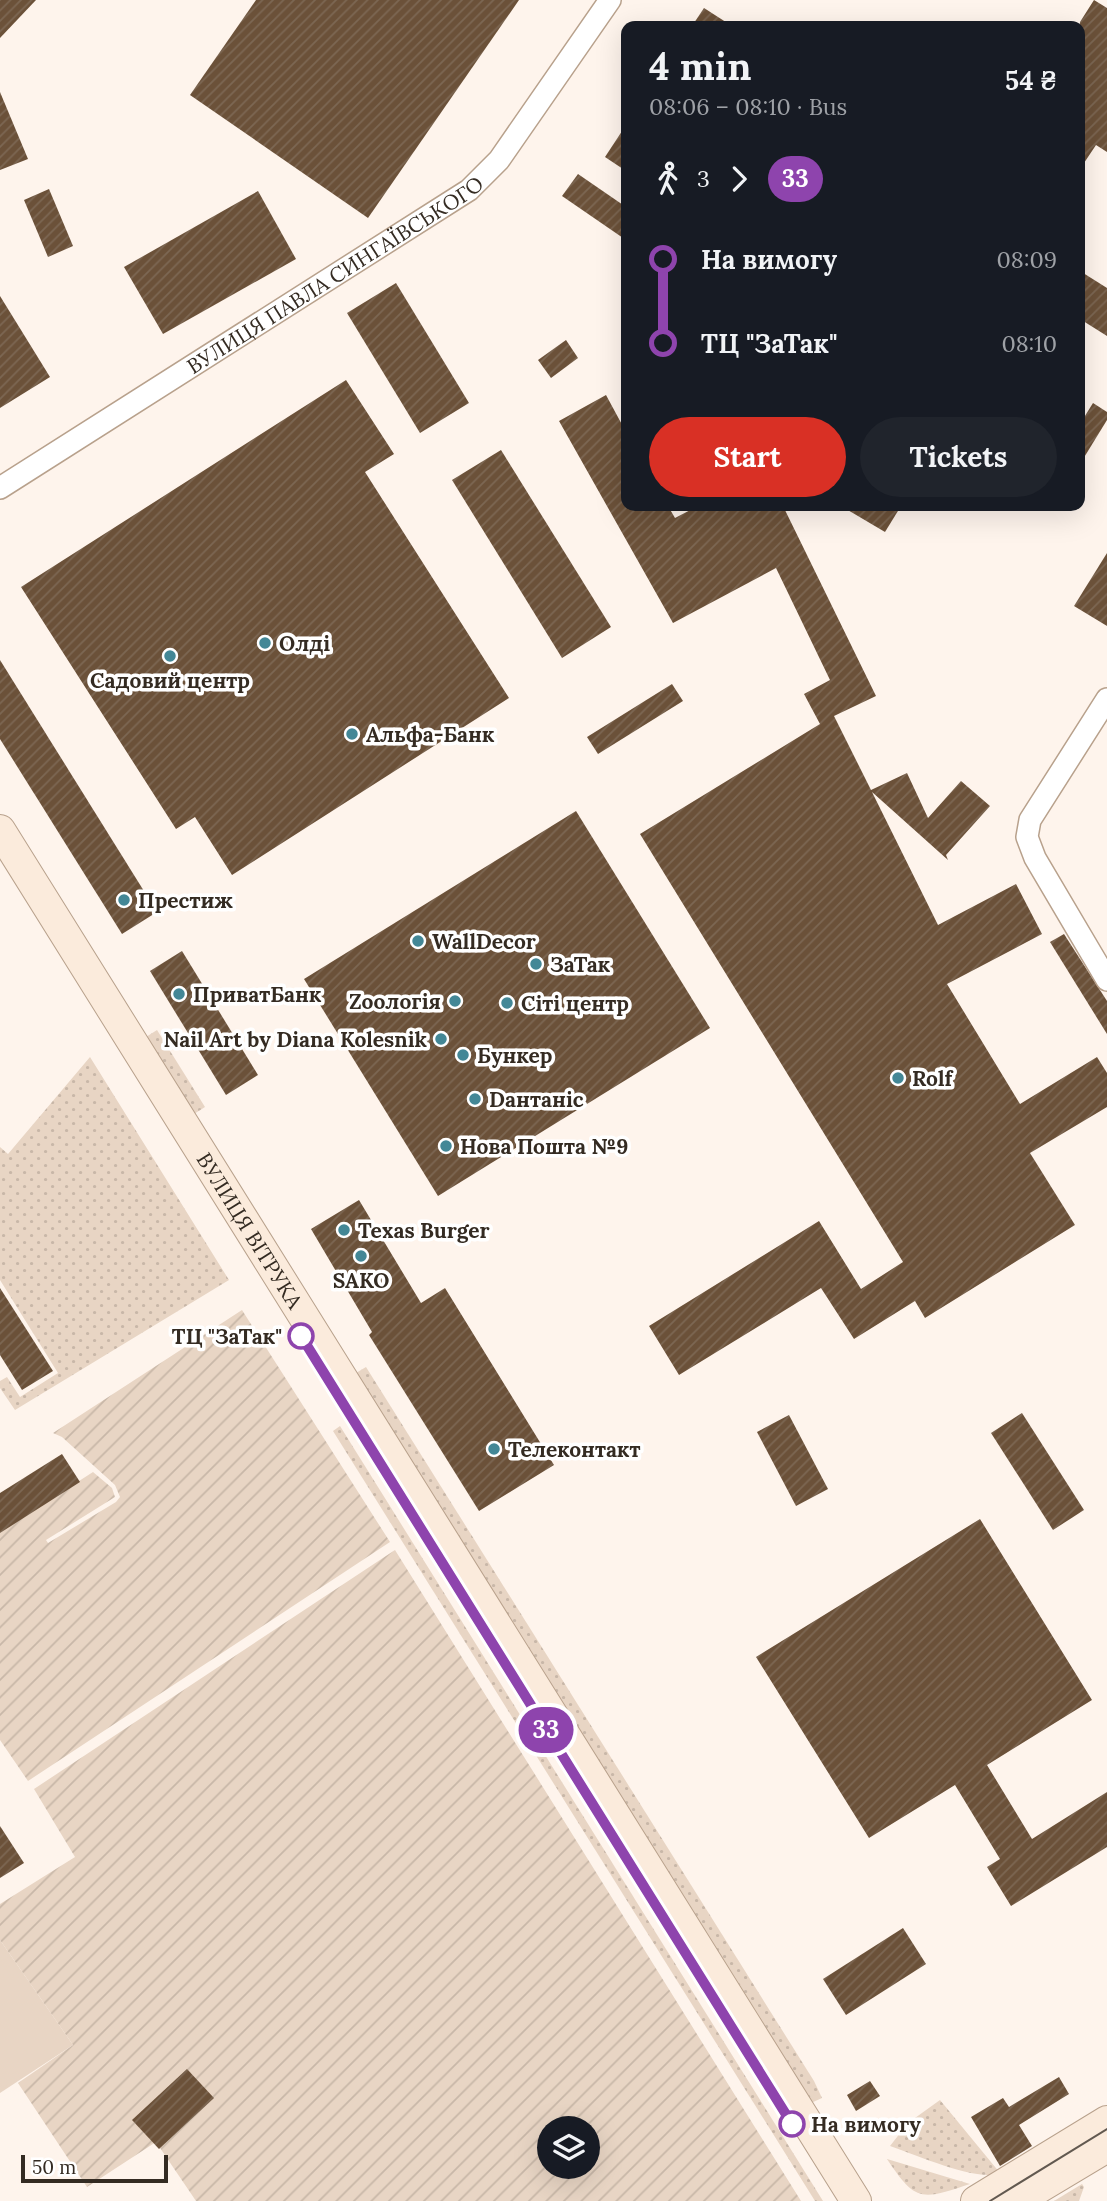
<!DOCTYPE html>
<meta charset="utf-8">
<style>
:root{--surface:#171b24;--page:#20242c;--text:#f1f3f6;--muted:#9ea1a6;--accent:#d93025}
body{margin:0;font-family:Lora,serif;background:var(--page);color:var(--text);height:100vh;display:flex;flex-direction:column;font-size:26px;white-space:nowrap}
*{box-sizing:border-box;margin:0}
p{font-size:23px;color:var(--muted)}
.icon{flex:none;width:38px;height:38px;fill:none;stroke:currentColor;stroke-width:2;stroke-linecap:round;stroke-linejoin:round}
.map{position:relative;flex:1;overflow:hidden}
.side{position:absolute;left:621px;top:21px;width:464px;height:490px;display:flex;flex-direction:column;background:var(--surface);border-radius:14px;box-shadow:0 7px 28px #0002}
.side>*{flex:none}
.badge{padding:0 14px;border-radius:23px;font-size:24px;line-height:46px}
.fabs{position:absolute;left:537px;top:2116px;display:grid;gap:14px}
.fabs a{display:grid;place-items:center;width:63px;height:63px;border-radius:50%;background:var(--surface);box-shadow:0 7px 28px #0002;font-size:35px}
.scale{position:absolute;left:21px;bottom:18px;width:147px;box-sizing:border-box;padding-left:7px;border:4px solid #342b22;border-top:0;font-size:19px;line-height:24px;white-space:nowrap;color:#342b22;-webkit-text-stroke:5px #fff;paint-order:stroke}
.map>.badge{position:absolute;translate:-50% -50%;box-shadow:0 0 0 4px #fff}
.legs{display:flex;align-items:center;gap:10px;height:77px;padding:0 28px;font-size:23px}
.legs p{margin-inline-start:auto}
.summary{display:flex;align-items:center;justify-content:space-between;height:119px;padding:0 28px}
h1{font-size:38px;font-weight:800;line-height:52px}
.primary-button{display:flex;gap:14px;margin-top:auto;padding:14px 28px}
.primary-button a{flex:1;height:80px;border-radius:42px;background:var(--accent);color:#fff;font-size:28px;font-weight:800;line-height:80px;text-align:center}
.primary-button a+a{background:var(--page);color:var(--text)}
ul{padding:0 28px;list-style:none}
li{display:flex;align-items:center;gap:24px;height:84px;font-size:26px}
li i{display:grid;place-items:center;width:10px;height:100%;margin:0 9px;background:currentColor}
li i::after{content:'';width:18px;height:18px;margin:-9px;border:5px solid;border-radius:50%;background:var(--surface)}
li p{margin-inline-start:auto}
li:first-child i{background:linear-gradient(#0000 50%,currentColor 0)}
li:last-child i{background:linear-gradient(currentColor 50%,#0000 0)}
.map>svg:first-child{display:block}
.grass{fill:url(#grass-dots)}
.park{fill:#e8d5c4}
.garden{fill:url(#garden-furrows);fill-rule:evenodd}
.building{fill:url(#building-hatch)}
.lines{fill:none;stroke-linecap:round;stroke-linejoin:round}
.minor-casing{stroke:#b8a18c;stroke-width:24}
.secondary-casing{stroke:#b8a18c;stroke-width:32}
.minor{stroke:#fff;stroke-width:21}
.secondary{stroke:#fbebdc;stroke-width:30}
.tram{stroke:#625950;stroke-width:2}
.line-1-casing{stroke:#fff;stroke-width:16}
.line-1{stroke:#8e44ad;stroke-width:10}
.poi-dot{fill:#438796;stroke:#fff;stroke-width:2.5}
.stop-1-dot{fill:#fff;stroke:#8e44ad;stroke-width:3.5}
.labels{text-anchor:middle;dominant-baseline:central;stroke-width:7;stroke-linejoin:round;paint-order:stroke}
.street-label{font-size:21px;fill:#342b22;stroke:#fff}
.poi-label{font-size:21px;font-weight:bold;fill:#342b22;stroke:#fff;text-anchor:start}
.stop-label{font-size:21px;font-weight:bold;fill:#342b22;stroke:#fff;text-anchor:end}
</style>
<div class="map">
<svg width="1107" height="2201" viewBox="0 0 1107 2201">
<defs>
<pattern id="grass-dots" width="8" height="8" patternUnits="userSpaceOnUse" patternTransform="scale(1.75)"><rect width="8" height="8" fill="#e8d5c4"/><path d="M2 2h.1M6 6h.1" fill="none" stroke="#c8b7a8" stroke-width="1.8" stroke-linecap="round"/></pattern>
<pattern id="garden-furrows" width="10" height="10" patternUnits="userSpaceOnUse" patternTransform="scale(1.75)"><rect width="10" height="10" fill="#e8d5c4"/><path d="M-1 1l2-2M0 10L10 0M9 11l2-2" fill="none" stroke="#c8b7a8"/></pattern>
<pattern id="building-hatch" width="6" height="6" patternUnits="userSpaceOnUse" patternTransform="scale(1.75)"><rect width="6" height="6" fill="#6b5139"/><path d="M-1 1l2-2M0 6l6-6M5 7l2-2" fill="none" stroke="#7c6753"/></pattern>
</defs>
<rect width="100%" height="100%" fill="#fef4ec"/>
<!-- grass -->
<g class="grass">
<path d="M157,1030L205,1107L194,1114L146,1037Z"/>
<path d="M90,1057L229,1280L15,1410L0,1388V1381L7,1377L20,1397L58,1373L0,1280V1147L8,1154Z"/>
<path d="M366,1367L814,2081L822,2098L811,2103L356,1373Z"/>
<path d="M340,1426L823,2201H815L333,1431Z"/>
<path d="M940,2100L1000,2173C979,2183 914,2154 890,2146L908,2123Z"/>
<path d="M887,2159L970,2184C920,2201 915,2201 887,2159Z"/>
<path d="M1082,2184L1084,2187L1079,2201H1054Z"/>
</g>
<!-- park -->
<path class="park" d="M0,1940L73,2045L0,2093Z"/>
<!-- garden -->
<g class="garden">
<path d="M242,1310L390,1542L28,1781L0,1740V1532L93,1472L112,1488L115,1497L46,1540L48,1543L116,1502L120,1497L115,1485L62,1437L53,1433Z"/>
<path d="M395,1550L801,2201H196L156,2142L87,2187L18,2083L73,2045L0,1940V1904L75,1857L34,1789ZM550,2128H588V2166H550Z"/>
</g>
<!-- building -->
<g class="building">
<path d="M0,0H36L0,38Z"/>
<path d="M256,0H519L368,218L190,95Z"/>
<path d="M1094,0L1107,8V152L1096,145L1080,169V22Z"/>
<path d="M704,8L732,26H692Z"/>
<path d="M0,92L28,159L0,170Z"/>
<path d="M626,125V171L605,157Z"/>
<path d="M578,174L626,207V240L562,196Z"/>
<path d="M49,189L73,246L48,257L24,200Z"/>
<path d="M258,191L296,259L163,334L124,267Z"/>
<path d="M1080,271L1107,288V336L1080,319Z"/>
<path d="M396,283L469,403L420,433L347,313Z"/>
<path d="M0,296L50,377L0,408Z"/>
<path d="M566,340L578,358L551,378L538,360Z"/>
<path d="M346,380L394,454L365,472L509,698L232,875L195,817L176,829L21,587Z"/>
<path d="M606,395L626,432V506H668L675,518L698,506H783L876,696L834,716L871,790L907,773L928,818L961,781L990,806L946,855L948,860L872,792L938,925L1016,884L1042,934L947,984L1020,1104L1097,1057L1107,1073V1107L1030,1153L1075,1225L925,1318L915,1301L854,1339L821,1288L679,1375L649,1326L819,1221L861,1289L903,1262L640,834L820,724L804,694L830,680L776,568L673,623L559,421Z"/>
<path d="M1093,403L1107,412V420L1080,464V424Z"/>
<path d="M501,450L611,627L562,658L452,480Z"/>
<path d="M841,506H901L885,532Z"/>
<path d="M1107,553V626L1074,606Z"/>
<path d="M0,660L157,912L122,934L0,739Z"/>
<path d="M672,684L683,701L598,754L587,737Z"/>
<path d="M576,811L710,1028L438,1196L304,979Z"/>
<path d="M1064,934L1107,1001V1034L1050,942Z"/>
<path d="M182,951L258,1075L226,1095L150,971Z"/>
<path d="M359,1200L421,1303L445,1288L554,1465L479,1511L369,1335L372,1332L311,1229Z"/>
<path d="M0,1288L53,1371L22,1390L0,1355Z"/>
<path d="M1022,1413L1084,1510L1053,1530L991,1433Z"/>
<path d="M789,1415L828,1489L796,1506L757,1432Z"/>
<path d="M62,1454L80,1482L0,1533V1493Z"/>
<path d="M980,1519L1092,1700L987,1765L1032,1839L1107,1792V1847L1011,1906L987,1867L1000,1859L955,1785L869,1838L756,1657Z"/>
<path d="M0,1826L24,1863L0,1878Z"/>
<path d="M903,1928L926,1964L846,2015L823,1979Z"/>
<path d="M187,2069L214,2098L159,2149L132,2120Z"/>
<path d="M1059,2077L1069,2094L1019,2125L1032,2146L1000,2166L971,2117L1003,2098L1009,2107Z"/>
<path d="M870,2081L880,2096L856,2111L847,2095Z"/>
</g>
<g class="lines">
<!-- minor casing -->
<g class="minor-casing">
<g id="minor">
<path id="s1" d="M0,488L469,190L499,160L610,0"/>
<path d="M1107,699L1030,820L1027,837L1035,858L1107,980"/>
</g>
</g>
<!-- secondary casing -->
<g class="secondary-casing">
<g id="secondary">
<path id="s2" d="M0,830L856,2201"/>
<path d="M976,2201L1107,2121"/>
<path d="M1017,2201L1107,2147"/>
</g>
</g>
<!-- minor -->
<use href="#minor" class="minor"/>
<!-- secondary -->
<use href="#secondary" class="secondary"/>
<!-- tram -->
<path class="tram" d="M990,2201L1107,2129"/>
</g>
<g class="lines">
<!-- line-1 casing -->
<g class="line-1-casing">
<path id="line-1" d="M301,1336L792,2124"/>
</g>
<!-- line-1 -->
<use href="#line-1" class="line-1"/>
</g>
<!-- markers -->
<g class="poi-dot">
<circle cx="265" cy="643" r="7"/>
<circle cx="170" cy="656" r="7"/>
<circle cx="352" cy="734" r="7"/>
<circle cx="124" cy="900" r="7"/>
<circle cx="418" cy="941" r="7"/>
<circle cx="536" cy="964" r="7"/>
<circle cx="179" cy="994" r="7"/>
<circle cx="455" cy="1001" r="7"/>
<circle cx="507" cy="1003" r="7"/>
<circle cx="441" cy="1039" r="7"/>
<circle cx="463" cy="1055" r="7"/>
<circle cx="898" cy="1078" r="7"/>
<circle cx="475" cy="1099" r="7"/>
<circle cx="446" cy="1146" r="7"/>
<circle cx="344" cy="1230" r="7"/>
<circle cx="361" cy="1256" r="7"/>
<circle cx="494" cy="1449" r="7"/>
</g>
<g class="stop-1-dot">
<circle cx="301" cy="1336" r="12"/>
<circle cx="792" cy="2124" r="12"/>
</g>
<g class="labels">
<!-- street labels -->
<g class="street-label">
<text stroke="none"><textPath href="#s1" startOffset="397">ВУЛИЦЯ ПАВЛА СИНГАЇВСЬКОГО</textPath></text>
<text stroke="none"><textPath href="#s2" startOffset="472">ВУЛИЦЯ ВІТРУКА</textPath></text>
</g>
<!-- poi labels -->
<g class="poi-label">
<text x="279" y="643">Олді</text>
<text x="170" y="680" text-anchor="middle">Садовий центр</text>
<text x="366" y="734">Альфа-Банк</text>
<text x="138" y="900">Престиж</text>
<text x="432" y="941">WallDecor</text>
<text x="550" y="964">ЗаТак</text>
<text x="193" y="994">ПриватБанк</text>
<text x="441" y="1001" text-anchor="end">Zooлогія</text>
<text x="521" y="1003">Сіті центр</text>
<text x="427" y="1039" text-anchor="end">Nail Art by Diana Kolesnik</text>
<text x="477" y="1055">Бункер</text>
<text x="912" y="1078">Rolf</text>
<text x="489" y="1099">Dантаніс</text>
<text x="460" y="1146">Нова Пошта №9</text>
<text x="358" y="1230">Texas Burger</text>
<text x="361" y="1280" text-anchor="middle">SAKO</text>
<text x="508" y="1449">Телеконтакт</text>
</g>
<!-- stop labels -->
<g class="stop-label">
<text x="282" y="1336">ТЦ "ЗаТак"</text>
<text x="811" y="2124" text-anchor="start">На вимогу</text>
</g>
</g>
</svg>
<div class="fabs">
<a><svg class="icon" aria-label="layers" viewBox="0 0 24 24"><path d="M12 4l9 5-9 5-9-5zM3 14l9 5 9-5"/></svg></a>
</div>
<div class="scale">50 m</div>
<b class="badge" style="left:546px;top:1730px;background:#8e44ad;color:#fff">33</b>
<section class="side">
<div class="summary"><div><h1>4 min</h1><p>08:06 – 08:10 · Bus</p></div><b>54 ₴</b></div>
<div class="legs"><svg class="icon" aria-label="walk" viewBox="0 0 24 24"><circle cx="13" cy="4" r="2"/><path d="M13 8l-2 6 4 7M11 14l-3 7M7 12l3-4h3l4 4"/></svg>3<svg class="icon" aria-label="forward" viewBox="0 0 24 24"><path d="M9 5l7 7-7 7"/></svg><b class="badge" style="background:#8e44ad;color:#fff">33</b></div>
<ul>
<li><i style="color:#8e44ad"></i><b>На вимогу</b><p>08:09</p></li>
<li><i style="color:#8e44ad"></i><b>ТЦ &quot;ЗаТак&quot;</b><p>08:10</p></li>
</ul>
<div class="primary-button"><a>Start</a><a>Tickets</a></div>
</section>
</div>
